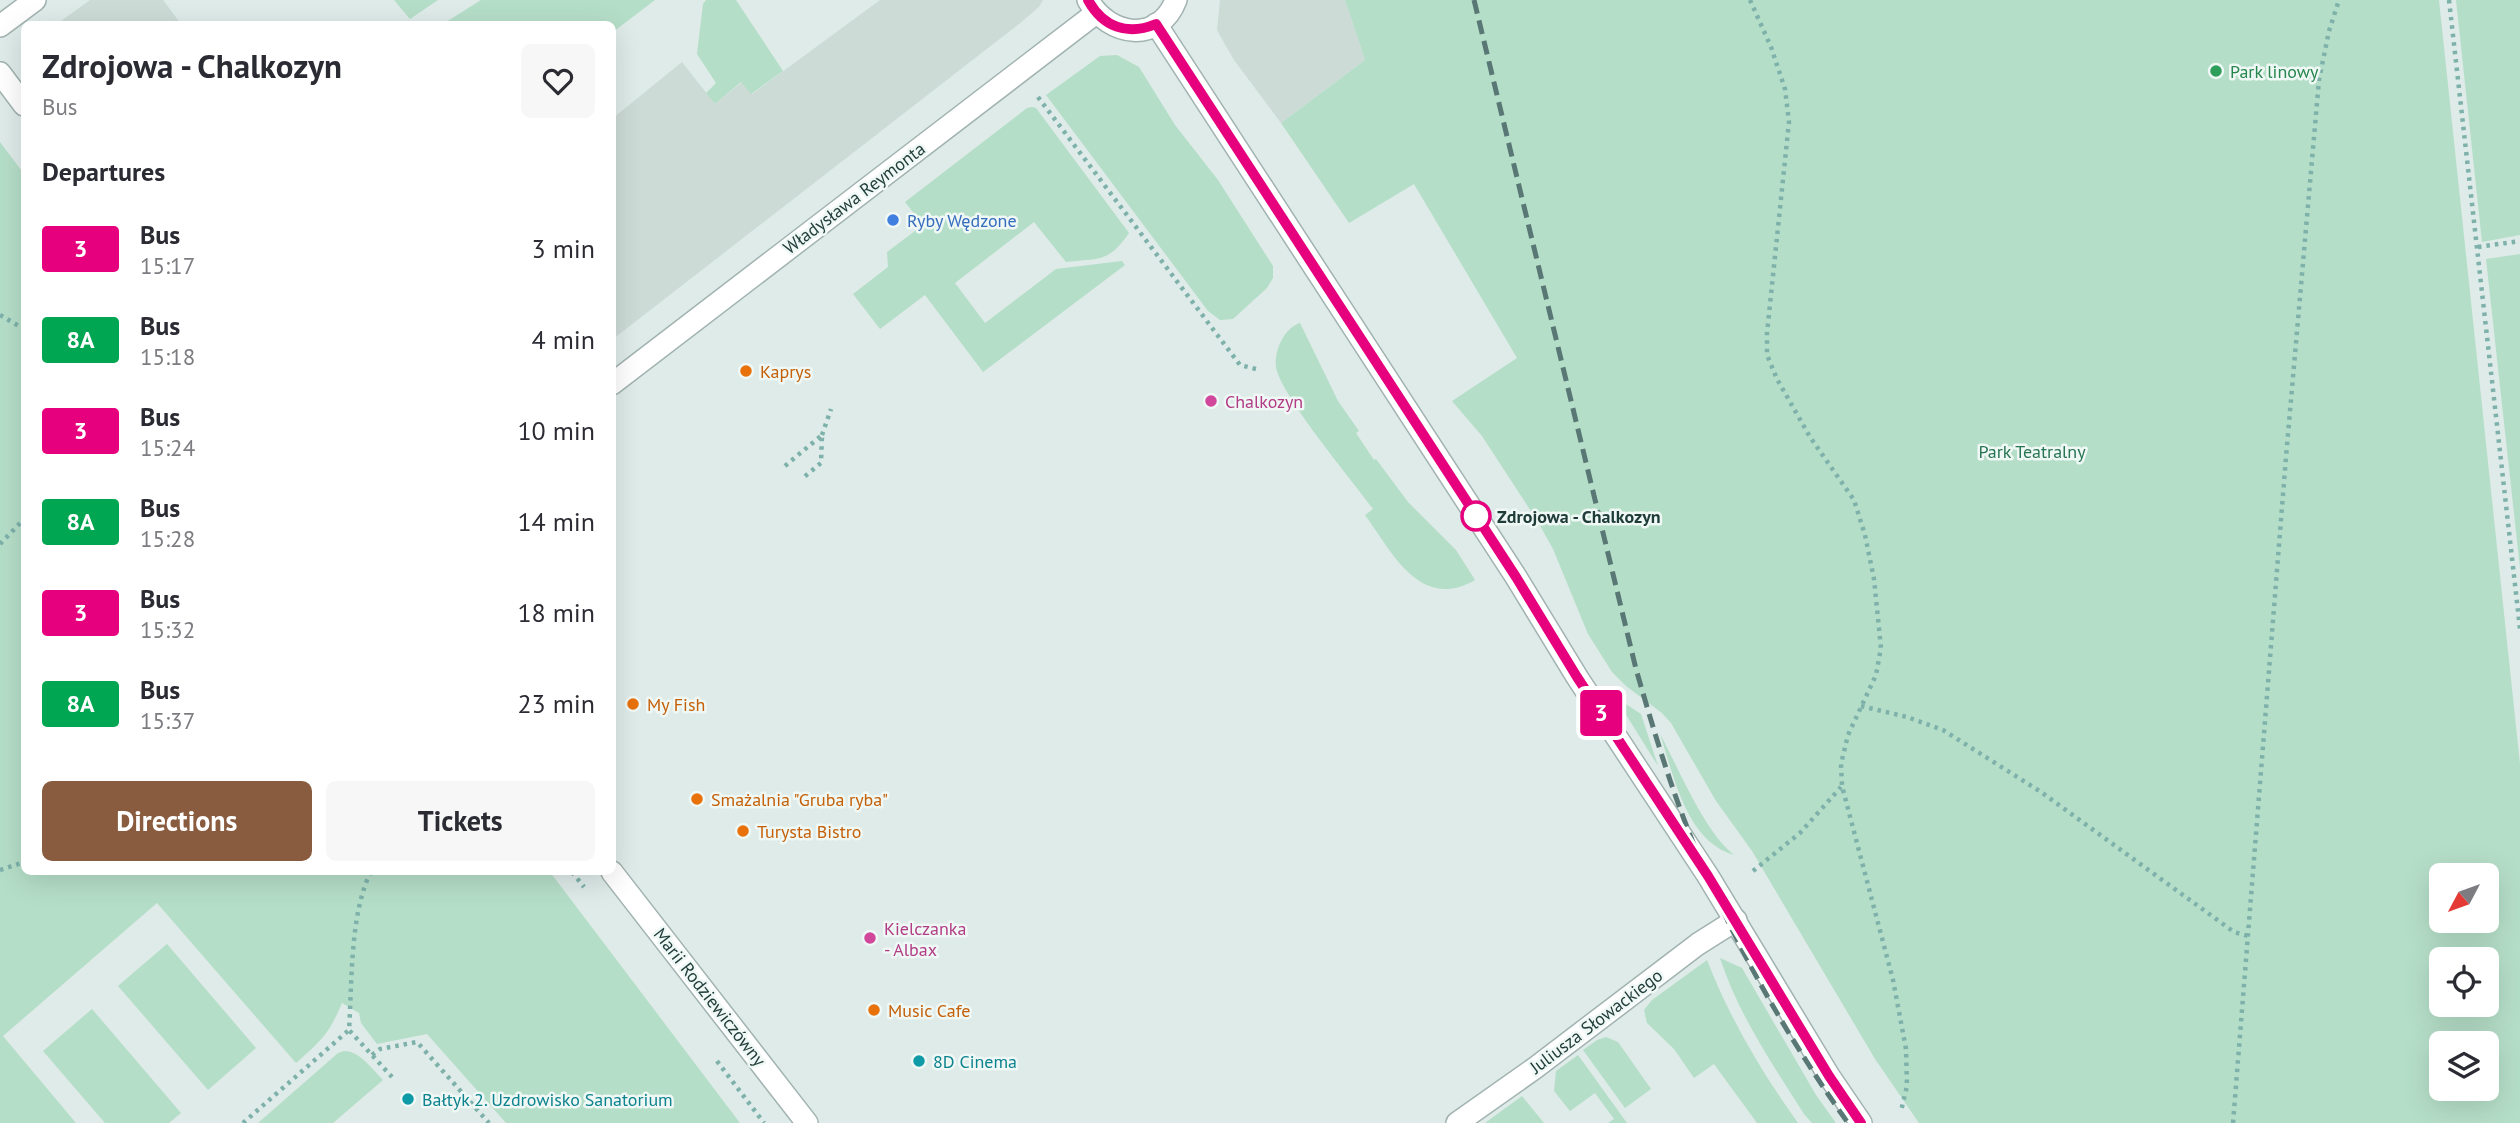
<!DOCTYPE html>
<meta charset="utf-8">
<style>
:root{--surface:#fff;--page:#f7f7f7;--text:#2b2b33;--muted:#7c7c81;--accent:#895c3f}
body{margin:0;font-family:"PT Sans",sans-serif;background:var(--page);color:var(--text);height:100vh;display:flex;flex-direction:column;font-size:26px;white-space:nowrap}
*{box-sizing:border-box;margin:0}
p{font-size:23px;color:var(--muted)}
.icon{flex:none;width:38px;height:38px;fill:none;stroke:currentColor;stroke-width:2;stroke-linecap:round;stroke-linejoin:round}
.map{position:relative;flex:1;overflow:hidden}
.panel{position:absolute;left:21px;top:21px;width:595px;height:854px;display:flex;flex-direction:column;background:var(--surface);border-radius:10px;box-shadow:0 7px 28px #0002}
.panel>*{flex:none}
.badge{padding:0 14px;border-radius:5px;font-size:24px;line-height:46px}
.needle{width:46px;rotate:229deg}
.tools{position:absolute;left:2429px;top:863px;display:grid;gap:14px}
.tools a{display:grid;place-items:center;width:70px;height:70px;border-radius:10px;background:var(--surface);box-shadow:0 7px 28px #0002;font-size:35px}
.map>.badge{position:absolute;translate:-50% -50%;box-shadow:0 0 0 4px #fff}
h2{padding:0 21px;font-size:26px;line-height:63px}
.round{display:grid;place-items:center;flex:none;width:74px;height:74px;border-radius:10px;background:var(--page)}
.summary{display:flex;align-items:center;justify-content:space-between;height:119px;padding:0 21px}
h1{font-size:33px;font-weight:800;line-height:52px}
.cta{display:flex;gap:14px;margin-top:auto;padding:14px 21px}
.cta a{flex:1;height:80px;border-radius:10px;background:var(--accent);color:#fff;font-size:28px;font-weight:800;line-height:80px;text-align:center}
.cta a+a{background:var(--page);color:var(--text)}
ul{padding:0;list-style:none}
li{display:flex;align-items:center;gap:21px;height:91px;padding:0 21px}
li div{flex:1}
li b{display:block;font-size:26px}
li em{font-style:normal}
li .badge{min-width:77px;font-weight:700;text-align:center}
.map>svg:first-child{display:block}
.built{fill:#cddbd7}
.green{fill:#b5dec8;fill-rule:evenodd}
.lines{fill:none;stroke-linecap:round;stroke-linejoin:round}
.pedestrian-casing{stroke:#a1b3b0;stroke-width:24}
.minor-casing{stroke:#a1b3b0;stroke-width:24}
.tertiary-casing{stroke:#a1b3b0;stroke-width:24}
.path{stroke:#7db1aa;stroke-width:4.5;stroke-dasharray:3.5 5;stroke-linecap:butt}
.pedestrian{stroke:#fff;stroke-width:21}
.minor{stroke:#fff;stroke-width:21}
.tertiary{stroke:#fff;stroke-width:21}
.rail{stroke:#597875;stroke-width:5;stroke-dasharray:14 7;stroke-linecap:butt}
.line-casing{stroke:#fff;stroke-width:16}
.line{stroke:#e6007e;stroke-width:10}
.leisure-dot{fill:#2e9e5b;stroke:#eff8f5;stroke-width:2.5}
.shop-dot{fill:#3f7fe0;stroke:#eff8f5;stroke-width:2.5}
.food-dot{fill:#e8710a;stroke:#eff8f5;stroke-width:2.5}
.hotel-dot{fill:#d1479c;stroke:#eff8f5;stroke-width:2.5}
.stop-dot{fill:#fff;stroke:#e6007e;stroke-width:3.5}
.culture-dot{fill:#0f9aa8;stroke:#eff8f5;stroke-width:2.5}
.labels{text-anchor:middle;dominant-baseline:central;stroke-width:5;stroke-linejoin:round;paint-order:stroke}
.leisure-label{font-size:18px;fill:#27864d;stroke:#eff8f5;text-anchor:start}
.street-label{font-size:18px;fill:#1f3c39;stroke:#eff8f5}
.shop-label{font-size:18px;fill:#366cbe;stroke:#eff8f5;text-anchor:start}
.food-label{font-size:18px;fill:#c56008;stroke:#eff8f5;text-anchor:start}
.hotel-label{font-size:18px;fill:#b23c85;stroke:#eff8f5;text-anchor:start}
.park-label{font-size:18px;fill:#277553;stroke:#eff8f5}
.stop-label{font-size:18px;font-weight:bold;fill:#1f3c39;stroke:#eff8f5;text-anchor:start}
.culture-label{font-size:18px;fill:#0d838f;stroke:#eff8f5;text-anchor:start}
</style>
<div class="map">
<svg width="2520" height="1123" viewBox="0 0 2520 1123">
<rect width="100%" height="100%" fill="#deebe8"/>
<!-- built -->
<g class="built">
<path d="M90,0H163L181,24H57Z"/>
<path d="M880,0H1043L1039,7L1019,24L613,339V118L682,62L715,104L742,82L752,94Z"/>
<path d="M1220,0H1345L1365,60L1281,123L1234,60L1219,34L1217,30Z"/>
</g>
<!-- green -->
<g class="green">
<path d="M394,0H438L410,19Z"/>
<path d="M481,0H655L613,32L612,24H443Z"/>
<path d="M706,0H736L783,71L751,94L741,82L715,104L706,93L716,83L697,54L703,4Z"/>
<path d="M1345,0H2439L2520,764V1123H1919L1875,1059L1752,851L1716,801L1671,723L1662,713L1626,686L1612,672L1588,634L1553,549L1538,522L1482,436L1452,401L1517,358L1414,184L1349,223L1281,123L1365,60ZM2441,875H2487V920H2441ZM2441,959H2487V1004H2441ZM2441,1043H2487V1088H2441Z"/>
<path d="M2456,0H2520V235L2482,242Z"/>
<path d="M1117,55L1139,67L1175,125L1218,180L1273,266V278L1267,288L1233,319L1220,320L1208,311L1046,95L1100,56Z"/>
<path d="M1032,107L1036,108L1129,233C1108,263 1100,258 1066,262L1034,222L955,283L985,323L1056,269L1122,261L1125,265L983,372L925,295L880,329L853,294L888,267L887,252L923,225L905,202L1027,108Z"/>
<path d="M0,142L24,174V872H550L740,1123H506L427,1034L377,1044L361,1023L359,1013L342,1003C329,1034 321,1041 296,1063L157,903L3,1036L76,1123H0Z"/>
<path d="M2520,254V568L2486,259Z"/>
<path d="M1300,323L1338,401L1359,431L1356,433L1374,460L1376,459L1408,502L1456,550L1475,580C1420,612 1392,552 1365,515L1373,509C1352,480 1281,396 1276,367C1274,351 1284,328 1300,323Z"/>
<path d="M1615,697L1641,714L1658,766Z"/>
<path d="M1660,734C1679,769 1704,831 1734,855C1686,841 1674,776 1660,734Z"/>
<path d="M167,944L256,1048L208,1090L118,986Z"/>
<path d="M1720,958L1742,968L1816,1095L1836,1123H1812L1804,1114C1773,1065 1738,1014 1720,958Z"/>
<path d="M1707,960C1729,1017 1762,1073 1798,1123H1757L1714,1064L1694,1078L1674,1049L1647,1023L1644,1010L1652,1000Z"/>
<path d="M92,1009L181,1113L169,1123H105L43,1051Z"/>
<path d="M1606,1037L1618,1042L1651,1089L1625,1108L1583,1050L1597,1040Z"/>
<path d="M344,1051C360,1051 372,1069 383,1080L333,1123H258L338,1053Z"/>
<path d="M1578,1055L1627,1123H1608L1614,1119L1595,1093L1570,1111L1554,1091L1556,1071Z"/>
<path d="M1522,1096L1544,1123H1485Z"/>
</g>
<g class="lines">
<!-- pedestrian casing -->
<g class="pedestrian-casing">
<g id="pedestrian">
<path d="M0,73L24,105"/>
<path d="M612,872L807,1123"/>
</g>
</g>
<!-- minor casing -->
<g class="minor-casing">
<g id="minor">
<path d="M0,26L35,0"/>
<path d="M612,384L1096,13"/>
<path d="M1457,1123L1535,1068L1698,944L1736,920"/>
</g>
</g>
<!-- tertiary casing -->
<g class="tertiary-casing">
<g id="tertiary">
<path d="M1088,0C1109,37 1159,44 1176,0"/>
<path d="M1156,24L1516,577L1577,677L1708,876L1829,1076L1861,1123"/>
</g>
</g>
<!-- path -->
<g class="path">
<path d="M1750,0L1771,47L1785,89L1789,122L1767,333V355L1777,379L1810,437L1854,500L1865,535L1874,579L1881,648L1876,675L1848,735L1841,764L1842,786L1893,980L1906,1049L1907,1086L1901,1111"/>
<path d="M2449,0L2520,629"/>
<path d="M1038,97L1240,365L1260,370"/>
<path d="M2478,247L2520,241"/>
<path d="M0,315L24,329"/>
<path d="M822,435L831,409"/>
<path d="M785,466L822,435L821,463L804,477"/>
<path d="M0,544L24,519"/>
<path d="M1861,706L1907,717L1943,730L2041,792L2234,932L2248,936"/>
<path d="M0,870L24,862"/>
<path d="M1753,871L1800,833L1841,787"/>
<path d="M371,872C350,911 352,984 349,1030L392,1077"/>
<path d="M572,872L584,887"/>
<path d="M372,1055L380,1049L417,1042L489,1123"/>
<path d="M717,1061L764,1123"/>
<path d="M243,1123L349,1030"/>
<path d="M2233,1123L2286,457L2319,80L2329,31L2339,0"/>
</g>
<!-- pedestrian -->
<use href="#pedestrian" class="pedestrian"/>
<!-- minor -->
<use href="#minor" class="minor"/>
<!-- tertiary -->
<use href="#tertiary" class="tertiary"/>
<!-- rail -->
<path class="rail" d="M1474,0L1636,669C1651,721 1666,772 1685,822C1726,929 1782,1030 1848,1123"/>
</g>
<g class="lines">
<!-- line casing -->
<g class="line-casing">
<path id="line" d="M1088,0C1103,27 1127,36 1156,24L1516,577L1577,677L1708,876L1829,1076L1861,1123"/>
</g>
<!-- line -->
<use href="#line" class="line"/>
</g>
<!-- markers -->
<circle class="leisure-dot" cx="2216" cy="71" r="7"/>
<circle class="shop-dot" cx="893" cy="220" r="7"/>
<g class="food-dot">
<circle cx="746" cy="371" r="7"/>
<circle cx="633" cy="704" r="7"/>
<circle cx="697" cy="799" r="7"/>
<circle cx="743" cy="831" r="7"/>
<circle cx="874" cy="1010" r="7"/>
</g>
<g class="hotel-dot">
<circle cx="1211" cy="401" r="7"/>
<circle cx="870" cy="938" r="7"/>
</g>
<circle class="stop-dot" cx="1476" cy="516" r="14"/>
<g class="culture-dot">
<circle cx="919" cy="1061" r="7"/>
<circle cx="408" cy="1099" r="7"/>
</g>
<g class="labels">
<!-- leisure labels -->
<g class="leisure-label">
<text x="2230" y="71">Park linowy</text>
</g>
<!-- street labels -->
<g class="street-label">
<text transform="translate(854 198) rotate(-37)">Władysława Reymonta</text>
<text transform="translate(710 997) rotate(52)">Marii Rodziewiczówny</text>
<text transform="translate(1596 1021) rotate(-37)">Juliusza Słowackiego</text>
</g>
<!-- shop labels -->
<g class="shop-label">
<text x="907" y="220">Ryby Wędzone</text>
</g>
<!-- food labels -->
<g class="food-label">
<text x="760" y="371">Kaprys</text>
<text x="647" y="704">My Fish</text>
<text x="711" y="799">Smażalnia "Gruba ryba"</text>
<text x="757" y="831">Turysta Bistro</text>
<text x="888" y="1010">Music Cafe</text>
</g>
<!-- hotel labels -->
<g class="hotel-label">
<text x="1225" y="401">Chalkozyn</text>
<text x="884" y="928">Kielczanka<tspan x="884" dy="21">- Albax</tspan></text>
</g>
<!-- park labels -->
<g class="park-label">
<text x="2032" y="451">Park Teatralny</text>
</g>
<!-- stop labels -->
<g class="stop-label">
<text x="1497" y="516">Zdrojowa - Chalkozyn</text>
</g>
<!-- culture labels -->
<g class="culture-label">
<text x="933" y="1061">8D Cinema</text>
<text x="422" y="1099">Bałtyk 2. Uzdrowisko Sanatorium</text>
</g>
</g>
</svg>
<div class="tools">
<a><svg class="needle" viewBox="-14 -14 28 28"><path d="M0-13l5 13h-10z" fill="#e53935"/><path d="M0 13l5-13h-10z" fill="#7c7c81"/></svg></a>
<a><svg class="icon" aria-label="locate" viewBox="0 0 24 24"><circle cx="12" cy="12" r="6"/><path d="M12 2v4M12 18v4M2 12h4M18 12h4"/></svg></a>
<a><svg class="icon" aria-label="layers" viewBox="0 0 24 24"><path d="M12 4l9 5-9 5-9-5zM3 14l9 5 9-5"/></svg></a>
</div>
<b class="badge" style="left:1601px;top:713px;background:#e6007e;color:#fff">3</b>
<section class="panel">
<div class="summary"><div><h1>Zdrojowa - Chalkozyn</h1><p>Bus</p></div><a class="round"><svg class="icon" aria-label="heart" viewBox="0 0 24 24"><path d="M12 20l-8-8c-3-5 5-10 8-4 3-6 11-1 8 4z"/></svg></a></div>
<h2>Departures</h2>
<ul>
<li><span class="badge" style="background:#e6007e;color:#fff">3</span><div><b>Bus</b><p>15:17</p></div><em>3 min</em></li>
<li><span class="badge" style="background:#00a651;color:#fff">8A</span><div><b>Bus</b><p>15:18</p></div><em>4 min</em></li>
<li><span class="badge" style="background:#e6007e;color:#fff">3</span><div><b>Bus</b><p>15:24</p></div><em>10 min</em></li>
<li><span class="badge" style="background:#00a651;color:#fff">8A</span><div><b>Bus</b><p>15:28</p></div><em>14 min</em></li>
<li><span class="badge" style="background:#e6007e;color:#fff">3</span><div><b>Bus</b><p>15:32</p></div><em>18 min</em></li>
<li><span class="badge" style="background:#00a651;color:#fff">8A</span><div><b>Bus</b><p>15:37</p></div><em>23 min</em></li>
</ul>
<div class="cta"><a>Directions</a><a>Tickets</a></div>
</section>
</div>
